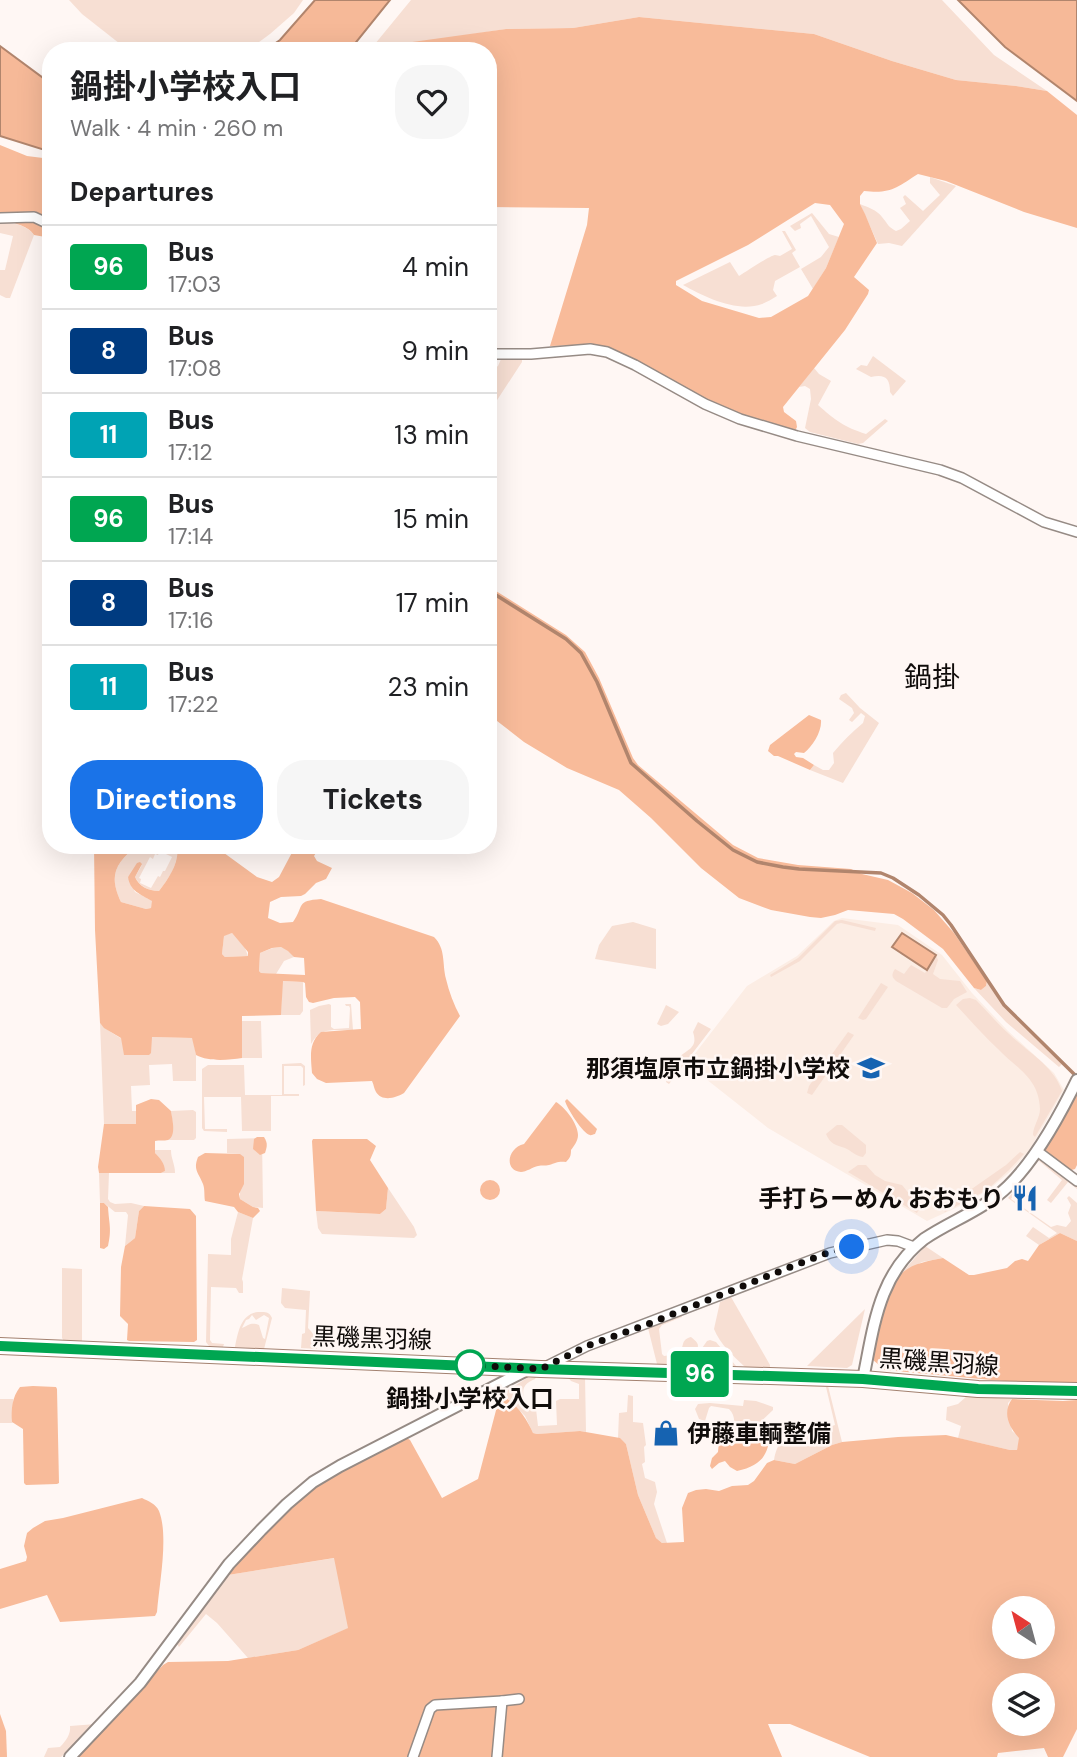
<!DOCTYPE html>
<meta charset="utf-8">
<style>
:root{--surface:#fff;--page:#f6f6f6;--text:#202124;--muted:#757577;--line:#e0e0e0;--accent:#1a73e8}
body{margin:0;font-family:"DM Sans","Noto Sans JP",sans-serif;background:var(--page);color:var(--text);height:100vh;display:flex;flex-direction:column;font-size:26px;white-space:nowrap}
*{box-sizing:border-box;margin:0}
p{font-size:23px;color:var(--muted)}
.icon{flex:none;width:38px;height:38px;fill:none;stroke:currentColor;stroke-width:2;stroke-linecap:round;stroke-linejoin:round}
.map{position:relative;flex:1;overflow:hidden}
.side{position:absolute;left:42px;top:42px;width:455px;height:812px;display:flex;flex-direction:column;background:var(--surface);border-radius:28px;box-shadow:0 7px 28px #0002}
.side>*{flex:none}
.badge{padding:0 14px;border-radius:5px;font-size:24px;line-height:46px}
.needle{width:46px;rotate:324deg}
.tools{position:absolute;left:992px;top:1596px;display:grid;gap:14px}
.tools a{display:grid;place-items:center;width:63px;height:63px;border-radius:50%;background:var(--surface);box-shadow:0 7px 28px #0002;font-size:35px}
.you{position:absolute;width:35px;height:35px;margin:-18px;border:5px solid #fff;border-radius:50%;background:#1a73e8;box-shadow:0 0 0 10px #1a73e833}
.map>.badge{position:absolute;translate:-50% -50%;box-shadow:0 0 0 4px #fff}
h2{padding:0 28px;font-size:26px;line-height:63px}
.round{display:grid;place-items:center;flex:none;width:74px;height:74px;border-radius:28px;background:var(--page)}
.head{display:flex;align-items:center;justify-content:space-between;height:119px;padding:0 28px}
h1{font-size:33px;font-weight:700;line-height:52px}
.primary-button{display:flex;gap:14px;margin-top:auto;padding:14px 28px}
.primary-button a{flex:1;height:80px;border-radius:28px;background:var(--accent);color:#fff;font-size:28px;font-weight:700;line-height:80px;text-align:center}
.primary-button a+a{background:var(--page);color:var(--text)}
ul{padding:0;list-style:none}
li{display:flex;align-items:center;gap:21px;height:84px;padding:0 28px;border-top:2px solid var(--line)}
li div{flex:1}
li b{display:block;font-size:26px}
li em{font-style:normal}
li .badge{min-width:77px;font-weight:700;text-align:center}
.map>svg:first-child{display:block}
.built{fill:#fcede4}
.green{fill:#f7dfd3;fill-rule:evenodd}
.forest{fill:#f8bb9a;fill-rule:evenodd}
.water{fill:#f6b998;stroke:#b1856d;stroke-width:2}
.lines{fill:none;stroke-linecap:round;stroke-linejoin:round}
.stream{stroke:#b1856d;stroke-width:3.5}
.minor-casing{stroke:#968b85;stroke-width:12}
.tertiary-casing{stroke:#968b85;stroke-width:14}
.primary-casing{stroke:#a3816f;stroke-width:18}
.minor{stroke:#fff;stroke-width:9}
.tertiary{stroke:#fff;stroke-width:10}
.primary{stroke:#f7d9c9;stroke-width:14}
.line-casing{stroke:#fff;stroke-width:16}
.line{stroke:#00a651;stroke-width:10}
.walk{stroke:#100c0a;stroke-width:7;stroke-dasharray:0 12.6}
.stop-dot{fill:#fff;stroke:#00a651;stroke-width:3.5}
.labels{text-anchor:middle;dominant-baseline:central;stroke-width:5;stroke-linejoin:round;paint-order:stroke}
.poi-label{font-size:24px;font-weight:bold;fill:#100c0a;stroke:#fff7f4;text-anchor:end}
.street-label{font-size:24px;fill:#100c0a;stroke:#fff7f4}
.stop-label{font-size:24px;font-weight:bold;fill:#100c0a;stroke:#fff7f4}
.quarter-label{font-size:28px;fill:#100c0a;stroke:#fff7f4}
</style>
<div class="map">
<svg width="1077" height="1757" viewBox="0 0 1077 1757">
<rect width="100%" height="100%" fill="#fff7f4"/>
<!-- built -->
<path class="built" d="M842,918L898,925L942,955L972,993L1008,1031L1054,1073L1064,1090L1029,1151L1011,1171L987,1191L960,1206L927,1221L768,1128L687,1064L747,986L797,956L834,921Z"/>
<!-- green -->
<g class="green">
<path d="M69,0H303L294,13L270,34L247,51H131L124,47L82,14Z"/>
<path d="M411,0H942L994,55L1047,91L1016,86L956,80L892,61L814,34L639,17L573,28L506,29L370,50Z"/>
<path d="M930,177L956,186L902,246L889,243L878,244L860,204C867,207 877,210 882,217C888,224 888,227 896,231L901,229L910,221L900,208L906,204L903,197L905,195L923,211L940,195L930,183Z"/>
<path d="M812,213L829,234L839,237L826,268L813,289L801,269L821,257L829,247L811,216L800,224L801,228L795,231L790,226Z"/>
<path d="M0,222C12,222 27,225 34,235L10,298H6L0,295V270H5L13,236L0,233Z"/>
<path d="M782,231H785L796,250L792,253L800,267L775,281L773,290L777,296C772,299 767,302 762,304C737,313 705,297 683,285L730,262L739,276C746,272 769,256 775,255C777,255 779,256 780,256L792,249Z"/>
<path d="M873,356L906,381L893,396L890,392C890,378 885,374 871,377L856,369L861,365L867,366Z"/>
<path d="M502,357H522V362L488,414V373L498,366Z"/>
<path d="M814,368L819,374L831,381L818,405C835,420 844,427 866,434L885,419L888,421L863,443L858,444L810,432L805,428L811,399L810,389L805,386L799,387Z"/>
<path d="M846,693L860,708L879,723L843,783L810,770L814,765L823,770H829L834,763L833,753C842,742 852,732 863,723L865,716L861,713L852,722L849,720L854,713L852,708L839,699L841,695Z"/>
<path d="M137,845H177C180,862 169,878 159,891C148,891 140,886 135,877L142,865L128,877L135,892L153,901L151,908L146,909L121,902C108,874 116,864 137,845ZM160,851L172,857L165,871H163L160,877L158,876L151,888L140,883L141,879L139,878L150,857L153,859L155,854L158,855Z"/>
<path d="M842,920L876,928L875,931L841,923L837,924L800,961L771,977L770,975L798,958L835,921Z"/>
<path d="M633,922L656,929V969L595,959L599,945L612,926Z"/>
<path d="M232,933L245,948L248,956L225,957L222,954L224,935Z"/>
<path d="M281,947L289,950L294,957L284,961L276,974L261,973L259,971L260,953L273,948Z"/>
<path d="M936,955L938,960L933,974L940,979L960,981L967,992L954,999L947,1008H942L896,981C892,977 891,975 895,969L904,974L911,965L925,973Z"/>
<path d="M282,981L303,982V1011L300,1015H281Z"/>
<path d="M987,981L1004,1007L1062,1064L1059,1067L1006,1022L974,988L981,990L986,986Z"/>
<path d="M881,983L888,987L866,1019L863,1020L858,1018Z"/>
<path d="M970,998L976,1000C987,1011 997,1023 1008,1033C1026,1051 1054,1066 1062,1091L1035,1137L1033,1135C1033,1126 1040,1118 1040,1109C1039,1078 1017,1069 998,1049C983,1035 970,1020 956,1005L963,999Z"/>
<path d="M329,1004L331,1005V1027L334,1029L349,1028L350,1008L349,1006H346L345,1004H351L353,1030C334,1031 321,1026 311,1044L310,1010L319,1006Z"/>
<path d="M666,1005L679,1012L668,1024L661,1026L657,1024Z"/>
<path d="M241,1021H261L262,1058H242Z"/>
<path d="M698,1022L711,1029L669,1084L666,1082C670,1075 672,1065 677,1060C685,1049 699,1050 693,1032Z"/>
<path d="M100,1023C113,1037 134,1044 151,1053V1037L193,1038L196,1055V1081H173L172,1064L149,1065L150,1085L131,1086L132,1111H136L137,1124H104Z"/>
<path d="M848,1032L854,1035L812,1095L807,1093L809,1086Z"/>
<path d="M301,1063L305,1066V1085L303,1086V1068L301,1066H284V1094H299V1096H271V1131H242L241,1097H204L205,1129H227V1132L204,1131L202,1128V1069L208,1065H244L245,1095H282V1064Z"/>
<path d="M193,1110L196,1112V1138L194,1140H167C176,1133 172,1121 171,1111Z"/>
<path d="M837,1125H842L866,1145V1153L863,1157C855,1156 852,1151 845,1148C836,1145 830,1144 826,1134Z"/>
<path d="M262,1138L263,1208L253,1207L240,1199V1154L227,1153V1139Z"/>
<path d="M155,1150H171C171,1159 175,1164 175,1173H161L165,1171L155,1153Z"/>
<path d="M1020,1152L1024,1154L1009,1170L987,1190L945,1212L943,1209L1006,1165Z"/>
<path d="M1042,1159L1077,1186V1189L1068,1182L1051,1203L1047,1200L1062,1180L1038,1160Z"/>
<path d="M858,1165H866L875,1175L885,1181L902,1185L915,1201L919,1209L917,1213L848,1172Z"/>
<path d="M99,1173H109L108,1199L110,1202L115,1204L131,1203L144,1206L139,1211L135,1238L125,1246L128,1215L126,1212H115L104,1203H100Z"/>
<path d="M388,1188L414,1227L417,1235L414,1238L322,1234L318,1228L316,1211L380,1214L386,1209Z"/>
<path d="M1015,1190L1016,1191L1011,1199L1051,1227L1057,1225L1066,1227L1071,1221L1068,1213L1071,1205L1067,1198L1069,1196L1077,1203V1241L1060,1233L1039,1245L1026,1236L1033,1227L1049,1238L1057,1233L1008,1198Z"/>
<path d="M238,1212L253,1218L242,1279L243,1282V1293H239L236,1288L211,1287L210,1340L212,1343L224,1344L223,1347L209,1346L206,1342L208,1254L231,1255V1239Z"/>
<path d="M925,1246L943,1258L922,1262L902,1273Z"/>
<path d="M62,1268L82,1269V1342L64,1341L62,1338Z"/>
<path d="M282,1288L310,1291L308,1328C314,1334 317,1340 317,1349L301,1348L302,1334L305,1333L306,1310L285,1308L281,1303Z"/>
<path d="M731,1297L770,1365V1367H745C733,1356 720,1344 714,1329L720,1302Z"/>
<path d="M865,1309L852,1365L847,1368L807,1366Z"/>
<path d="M258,1312C265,1312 269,1311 272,1318L264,1349L235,1347C238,1332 241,1314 258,1312ZM252,1315L256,1320L264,1315L269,1318L265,1339L263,1338L259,1325C251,1322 249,1325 242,1328L246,1320L249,1319Z"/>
<path d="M682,1315V1317L662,1325L659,1329L662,1354L664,1356L679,1354C685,1346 680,1340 691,1337C696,1341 700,1344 697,1350L700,1351L707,1341L710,1340L716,1342L736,1366L657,1364L648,1328Z"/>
<path d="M567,1376H585L586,1432L580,1431L537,1434L533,1433L525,1416L505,1396L500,1395L527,1378L536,1377L535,1379C518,1386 524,1394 525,1409H536L538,1426L557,1425L556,1401L560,1399H579V1384L571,1381Z"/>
<path d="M798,1384L828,1386L842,1442L832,1445L795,1464L774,1460C778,1438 786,1437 805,1427L808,1434L835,1425L826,1387L797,1386Z"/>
<path d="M628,1395L633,1396V1422L643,1423L646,1445L644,1447L645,1462L642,1464L645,1478L655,1482L657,1492L654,1504L667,1543H662L656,1538L638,1495L626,1444L618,1438L619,1413L627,1412Z"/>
<path d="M967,1396L1012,1399L1008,1403L1012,1431L1020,1438L1017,1450H1010L958,1438L961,1426L946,1420L947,1407L958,1404Z"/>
<path d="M0,1399H13L14,1421L12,1423H0Z"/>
<path d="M744,1400L756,1401L773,1407V1410L749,1433H739L719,1441L718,1434L724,1435L731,1433C735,1425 736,1416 729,1409L711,1406L709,1408L705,1421L699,1419L695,1409L698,1404L710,1403L743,1406Z"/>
<path d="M335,1558L349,1628L298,1650L248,1658L217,1623L206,1614L179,1647L177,1644L199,1612L228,1575Z"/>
<path d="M96,1724L61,1757H44L48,1748L60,1747C66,1741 71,1734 70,1726Z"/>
</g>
<!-- forest -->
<g class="forest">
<path d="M639,17L814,34L892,61L956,80L1016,86L1047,91L1077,115V228L1024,212L946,181L918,174C896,188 891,194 864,191L860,196V204L865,214L877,243L854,277L869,290L868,294L845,330L783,407L784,412L796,421L797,427L795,431L744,418L591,345L550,346L587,225L589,208L488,207V51H367L405,43L506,29L573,28ZM815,203L830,205L844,224L826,268L808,296L771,317L759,318L702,301L676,285V281L748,245Z"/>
<path d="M0,145L27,156L51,159V238L34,235C27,224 11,224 0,217Z"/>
<path d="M488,586L566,635L585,652L599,678L633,758L638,765L733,845L758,858L798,865L851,869L862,874L888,880L912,893L934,910L954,933L987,981L986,986L981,990L974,988L943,949L903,919L894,914L848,910L835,915L821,918L810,917L771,910L739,898L701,868L651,818L619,790L567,768L524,742L488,714Z"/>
<path d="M809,715L821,720C822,731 813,746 804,753L796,752L794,754L796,757L803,758L814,765L810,770L778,756H774L768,751L770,745Z"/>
<path d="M94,845H137C116,864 108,874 121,902L146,909L151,908L152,901C140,894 130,891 128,877L137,863L140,862L142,864L135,877C139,886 148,891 159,891C169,878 180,862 177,845H217L220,850L257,877L272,882L279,877L296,845H321L314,856L317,861L332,868L326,879L316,883L305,894L301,896L281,897L270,902L268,918L280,923L293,922C305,905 295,901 321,899L434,937C446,949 442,963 446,979C449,992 454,1005 460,1016L404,1093C396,1098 382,1102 376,1092C374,1089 374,1085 372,1081L326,1083L317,1079L312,1073C311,1058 308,1043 321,1032L361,1029L360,1002L355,997L334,998L313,1003L309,1002L306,997L305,983L303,982L283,981L281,1015L242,1016V1058C228,1060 209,1062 196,1055L192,1038L152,1037L151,1053L149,1055H124L121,1038L104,1028L100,1023L95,930ZM232,933L248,952V956L225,957L222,954L224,936ZM281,947L288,951L294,957L304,958L305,975L261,973L259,971L260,953L272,948Z"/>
<path d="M1077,1087V1165L1075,1169L1068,1171L1042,1152Z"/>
<path d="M151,1099L159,1100L171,1111C172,1118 177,1136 168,1140C164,1141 159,1140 155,1141V1153C160,1158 165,1164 165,1171L161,1173H99L98,1167L104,1124H136V1105Z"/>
<path d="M567,1099L597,1129L595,1134C593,1134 591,1136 590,1135C583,1134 567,1108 565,1101Z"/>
<path d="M556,1102C565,1107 578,1124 578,1135C578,1141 574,1146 571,1150C571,1156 570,1158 566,1162C558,1161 556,1163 549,1165C545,1166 542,1165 538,1166C533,1167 526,1172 521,1172C504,1171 507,1148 524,1144Z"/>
<path d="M257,1137H264C268,1143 267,1147 265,1153L260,1155L253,1149L254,1139Z"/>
<path d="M313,1139H367L376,1146L370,1160L388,1188L386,1209L380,1214L316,1211L312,1141Z"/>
<path d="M205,1153L240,1154L244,1157V1184L239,1194L240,1199L253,1207L258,1208L260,1211L253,1218L238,1212L234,1207L205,1201C204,1196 205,1189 203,1184C198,1172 193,1170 198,1157Z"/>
<circle cx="490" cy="1190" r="10"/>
<path d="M100,1203H104L108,1207C109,1224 112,1229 108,1246L104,1249L100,1248Z"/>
<path d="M144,1206L190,1209L196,1216L197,1340L194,1342L129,1341L127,1340L128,1324L120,1316L121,1267L125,1246L135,1238L139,1211Z"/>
<path d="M1060,1233L1077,1241V1383L1061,1385L992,1380L885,1370L873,1360C873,1335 883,1290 902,1273C913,1263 929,1261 943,1258L969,1275H974L1007,1268L1015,1261L1022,1259L1028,1261L1039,1245Z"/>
<path d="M33,1386L56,1387L57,1389L59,1483L57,1484L26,1485L24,1483L23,1429L12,1422C11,1410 12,1397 20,1387Z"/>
<path d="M500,1395C514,1400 527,1419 533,1433L537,1434L580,1431L620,1438L626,1444L638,1495L656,1538L662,1543L684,1542L682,1508L688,1493L696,1490L706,1489L719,1491L732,1486L748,1485L754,1481L767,1463L774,1460L795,1464L832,1445L842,1442L898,1437L946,1435L1010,1450H1017L1019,1438C1009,1427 1002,1413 1012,1399L1063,1401L1077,1400V1729L1063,1757H1048L1044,1748L998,1753L997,1757H870L790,1724H768L782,1757H76L163,1665L168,1662L228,1661L298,1650L348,1628L334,1558L228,1575C254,1543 281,1509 315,1486C343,1466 376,1453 407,1438L410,1440L442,1498L478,1479ZM1004,1608H1043V1647H1004ZM1004,1685H1043V1724H1004Z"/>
<path d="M769,1424C771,1451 765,1465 737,1471L730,1467L725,1461L719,1463L712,1469L710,1466L712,1458L718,1452L719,1441C729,1435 742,1430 754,1434Z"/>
<path d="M142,1498C148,1501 156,1504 159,1511C169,1536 159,1585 157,1612L155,1616L60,1622L47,1595L0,1609V1569L26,1561L27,1557L24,1546L27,1533L33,1528L45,1521L63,1518Z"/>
<path d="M0,1714L6,1731L7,1757H0Z"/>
</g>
<!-- water -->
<g class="water">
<path d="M315,0H390L349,51H264L280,40Z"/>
<path d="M958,0H1077V101L1005,47Z"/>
<path d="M0,46L46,80L51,82V152L0,136Z"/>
<path d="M902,933L936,955L927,970L892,947Z"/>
</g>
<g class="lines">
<!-- stream -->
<path class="stream" d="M488,590L566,639L581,653L597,682L631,763L697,821L733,850L757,862L783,867L799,869L881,873L893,878L919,895L943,915L951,925L1004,1005L1077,1077"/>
<!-- minor casing -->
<g class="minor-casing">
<g id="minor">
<path d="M0,218L34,217L51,225"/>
<path d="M488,354H531L590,349L607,352L635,365L705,404L740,419L797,436L940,470L962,478L1044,522L1077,532"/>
<path d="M1037,1151L1077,1181"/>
<path d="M545,1367L587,1346L830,1253L887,1240L898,1241L914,1247"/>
<path d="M502,1701L519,1699"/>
<path d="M413,1757L430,1709L435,1705L502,1701L497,1757"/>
</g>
</g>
<!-- tertiary casing -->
<g class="tertiary-casing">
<g id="tertiary">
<path d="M863,1379C874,1326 878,1275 924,1239C946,1224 972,1214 994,1198C1028,1174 1059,1117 1077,1080"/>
<path d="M70,1757L140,1683L229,1564L261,1530L287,1504L313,1482L340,1466L527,1370"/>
</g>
</g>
<!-- primary casing -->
<g class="primary-casing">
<path id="primary" d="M0,1346L541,1369L863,1379L978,1389L1077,1391"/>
</g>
<!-- minor -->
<use href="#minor" class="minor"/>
<!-- tertiary -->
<use href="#tertiary" class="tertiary"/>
<!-- primary -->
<use href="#primary" class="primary"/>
</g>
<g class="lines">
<!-- line casing -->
<g class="line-casing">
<path id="line" d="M0,1346L541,1369L863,1379L978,1389L1077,1391"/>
</g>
<!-- line -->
<use href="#line" class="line"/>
<!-- walk -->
<path class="walk" d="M470,1365L541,1369L587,1346L648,1324L793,1266L830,1252L852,1247"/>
</g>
<!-- icons -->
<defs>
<g id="school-bare" transform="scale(2.1)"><path d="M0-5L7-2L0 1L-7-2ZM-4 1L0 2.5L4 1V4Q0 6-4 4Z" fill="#1663b1" stroke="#fff7f4" stroke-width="2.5" paint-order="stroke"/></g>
<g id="restaurant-bare" transform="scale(2.1)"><path d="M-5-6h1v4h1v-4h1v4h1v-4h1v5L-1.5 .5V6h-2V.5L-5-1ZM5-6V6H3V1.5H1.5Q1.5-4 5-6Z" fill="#1663b1" stroke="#fff7f4" stroke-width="2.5" paint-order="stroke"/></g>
<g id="shop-bare" transform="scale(2.1)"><path d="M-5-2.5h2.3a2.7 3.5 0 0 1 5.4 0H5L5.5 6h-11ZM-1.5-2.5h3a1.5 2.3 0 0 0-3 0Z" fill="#1663b1" stroke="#fff7f4" stroke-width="2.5" paint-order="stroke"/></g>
</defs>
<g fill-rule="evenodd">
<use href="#school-bare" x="871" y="1068"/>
<use href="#restaurant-bare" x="1025" y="1198"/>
<use href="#shop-bare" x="666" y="1433"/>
</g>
<!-- markers -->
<circle class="stop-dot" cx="470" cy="1365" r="14"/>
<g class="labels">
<!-- poi labels -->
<g class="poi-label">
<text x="850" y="1068">那須塩原市立鍋掛小学校</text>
<text x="1004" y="1198">手打らーめん おおもり</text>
<text x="687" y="1433" text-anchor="start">伊藤車輌整備</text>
</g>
<!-- street labels -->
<g class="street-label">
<text transform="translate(372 1338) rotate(2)">黒磯黒羽線</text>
<text transform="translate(939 1362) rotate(4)">黒磯黒羽線</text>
</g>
<!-- stop labels -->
<g class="stop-label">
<text x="470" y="1398">鍋掛小学校入口</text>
</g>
<!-- quarter labels -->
<g class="quarter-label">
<text x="932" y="677">鍋掛</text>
</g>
</g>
</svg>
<div class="tools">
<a><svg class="needle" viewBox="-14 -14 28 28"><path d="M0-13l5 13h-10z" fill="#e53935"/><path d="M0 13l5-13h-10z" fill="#757577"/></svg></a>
<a><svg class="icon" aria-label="layers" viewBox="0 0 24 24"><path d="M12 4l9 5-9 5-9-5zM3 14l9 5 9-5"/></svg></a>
</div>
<div class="you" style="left:852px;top:1247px"></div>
<b class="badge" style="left:700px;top:1374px;background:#00a651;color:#fff">96</b>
<section class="side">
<div class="head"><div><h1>鍋掛小学校入口</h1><p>Walk · 4 min · 260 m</p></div><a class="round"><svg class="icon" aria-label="heart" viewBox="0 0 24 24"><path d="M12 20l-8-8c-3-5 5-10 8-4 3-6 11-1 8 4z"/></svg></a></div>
<h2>Departures</h2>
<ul>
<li><span class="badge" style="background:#00a651;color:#fff">96</span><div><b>Bus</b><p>17:03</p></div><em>4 min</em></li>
<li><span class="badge" style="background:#003b80;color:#fff">8</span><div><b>Bus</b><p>17:08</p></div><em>9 min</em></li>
<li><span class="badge" style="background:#00a3b4;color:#fff">11</span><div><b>Bus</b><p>17:12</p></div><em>13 min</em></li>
<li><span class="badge" style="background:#00a651;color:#fff">96</span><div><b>Bus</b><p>17:14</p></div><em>15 min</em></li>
<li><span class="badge" style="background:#003b80;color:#fff">8</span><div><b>Bus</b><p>17:16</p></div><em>17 min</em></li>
<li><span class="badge" style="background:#00a3b4;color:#fff">11</span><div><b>Bus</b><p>17:22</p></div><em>23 min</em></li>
</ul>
<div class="primary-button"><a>Directions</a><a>Tickets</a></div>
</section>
</div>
